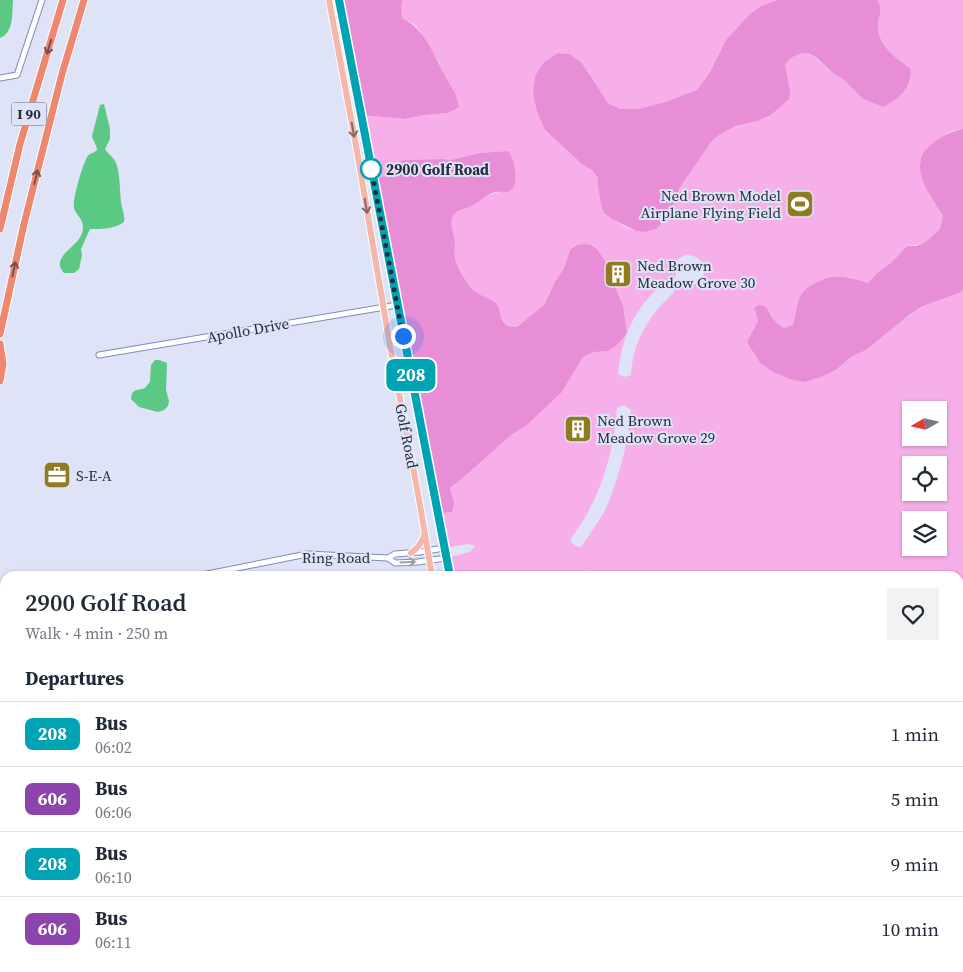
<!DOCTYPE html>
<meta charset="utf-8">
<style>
:root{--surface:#fff;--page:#f2f2f3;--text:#1f2937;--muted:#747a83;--line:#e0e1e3}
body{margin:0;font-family:"Source Serif 4",serif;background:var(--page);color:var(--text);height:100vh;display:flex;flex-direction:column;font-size:19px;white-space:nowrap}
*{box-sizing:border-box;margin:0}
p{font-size:16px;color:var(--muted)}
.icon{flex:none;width:28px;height:28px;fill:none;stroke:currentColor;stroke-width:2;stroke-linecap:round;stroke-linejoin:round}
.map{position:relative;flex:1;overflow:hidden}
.sheet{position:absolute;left:0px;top:571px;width:964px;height:401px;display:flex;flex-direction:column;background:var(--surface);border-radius:15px 15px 0 0;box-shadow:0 1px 4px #0004}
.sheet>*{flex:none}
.badge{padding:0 10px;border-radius:8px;font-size:18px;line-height:32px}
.needle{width:32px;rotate:261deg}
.buttons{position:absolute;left:902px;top:401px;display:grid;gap:10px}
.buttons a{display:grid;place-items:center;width:45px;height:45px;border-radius:0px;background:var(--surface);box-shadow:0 1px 4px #0004;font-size:25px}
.you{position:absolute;width:25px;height:25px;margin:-12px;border:4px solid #fff;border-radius:50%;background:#1a73e8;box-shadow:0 0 0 8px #1a73e833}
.map>.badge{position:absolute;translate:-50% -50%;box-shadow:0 0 0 2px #fff}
h2{padding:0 25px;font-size:19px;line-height:45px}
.round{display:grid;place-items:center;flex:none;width:52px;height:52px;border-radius:0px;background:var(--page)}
.overview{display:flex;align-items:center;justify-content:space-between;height:85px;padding:0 25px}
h1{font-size:24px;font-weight:600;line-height:38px}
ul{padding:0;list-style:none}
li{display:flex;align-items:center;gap:15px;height:65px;padding:0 25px;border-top:1px solid var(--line)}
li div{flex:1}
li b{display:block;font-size:19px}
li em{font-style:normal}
li .badge{min-width:55px;font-weight:700;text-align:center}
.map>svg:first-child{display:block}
.green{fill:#f7afe9;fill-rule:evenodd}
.forest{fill:#e88ed7}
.water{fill:#5bc884}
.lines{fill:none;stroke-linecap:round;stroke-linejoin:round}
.minor-casing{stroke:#818bb9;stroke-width:7}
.major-casing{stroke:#fff;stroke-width:8}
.highway-casing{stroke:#fff;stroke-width:9}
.minor{stroke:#fff;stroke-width:5}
.major{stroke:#f5b7a9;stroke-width:6}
.highway{stroke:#ee8770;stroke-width:7}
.oneway{stroke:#775052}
.oneway2{stroke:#846a6e}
.oneway3{stroke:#9ea0a8}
.line-casing{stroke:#fff;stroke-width:11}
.line{stroke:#00a3b4;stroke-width:8}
.walk{stroke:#272b3e;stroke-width:5;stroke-dasharray:0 9}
.stop-dot{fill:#fff;stroke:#00a3b4;stroke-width:2.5}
.labels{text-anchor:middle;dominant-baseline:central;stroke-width:4;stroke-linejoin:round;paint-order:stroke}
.shield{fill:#dee3f7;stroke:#5e6276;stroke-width:1}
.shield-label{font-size:14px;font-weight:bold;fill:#272b3e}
.stop-label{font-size:15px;font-weight:bold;fill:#272b3e;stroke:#dee3f7;text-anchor:start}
.poi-label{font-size:15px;fill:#272b3e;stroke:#dee3f7;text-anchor:start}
.street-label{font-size:15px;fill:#272b3e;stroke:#dee3f7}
</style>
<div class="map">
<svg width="963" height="972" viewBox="0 0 963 972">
<rect width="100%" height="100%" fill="#dee3f7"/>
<!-- green -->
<path class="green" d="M403,0H778L749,15L726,40L710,72L697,90L665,102L638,109H620L608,103L582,63L570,54L558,53L544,62L535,76L533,94L537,112L545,130L583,165L592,170L598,178V186L604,213C629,232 652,244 672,211C675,204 676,196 679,189C687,171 702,157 712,141L719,135L727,130L746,123L790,90L785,64L791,58L799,54L808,53L817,59L833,73L844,80L863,99L883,107L899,96L910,82V68C896,58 878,46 878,26C878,16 884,9 877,0H963V128L947,133L925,151L920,163L924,182L943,216L940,229L928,240L917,245L907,246L890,264L877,273L868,283L850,278L837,276L796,314L793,325L784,329L775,323L771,314L754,308L758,321L753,330V353L760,363L773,372L789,379L837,369L851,357L866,350L900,322L923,306L959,293L963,290V811H959V576H596L585,570L580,574V576H450L446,558L470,552L475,546L469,544L444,548L438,513L454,503L450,488L466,475L512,434L527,425L562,392L583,357L593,352L617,345L627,333L623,305L610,275L608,264L598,250H570L564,268L555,282L544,305L540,308L517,327C498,327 504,314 496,304C492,299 484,298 479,295C469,288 456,269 455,256C454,251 456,246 454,241C453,235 449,219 453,214C457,209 465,208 470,206C476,203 481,199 487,196C492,194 497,193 502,191C506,190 511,187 515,184L514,169L508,151L479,153L451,160L443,159L403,160L390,165L386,175L373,181L361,115L405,119L424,115L448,113L453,89L444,76L439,62L418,28L411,22L402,18L401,5ZM688,255C710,257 709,285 688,286L683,282L679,283L673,288L674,292C649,316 633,340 631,375L624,377L618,374C622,335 635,307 665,282L669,284L675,278L676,273L673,270C674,261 680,256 688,255ZM624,405L631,410C628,439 623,462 613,490C611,496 609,502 606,508C599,522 589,535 581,547L575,546L570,540C576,531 584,521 589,510C606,479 614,444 617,408ZM911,410H939V438H911ZM911,465H939V492H911ZM911,520H939V548H911Z"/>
<!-- forest -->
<g class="forest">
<path d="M339,0H403L401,5L402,18C424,28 434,54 444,74C446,79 450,83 452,88C456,93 457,100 459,107L448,113L424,115L405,119L361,115Z"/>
<path d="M778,0H877C884,9 878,16 878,26C878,46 896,58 910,68C914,86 898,100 883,107L863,99L844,80L833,73L817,58L808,53L799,54L791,58L785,64L790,91L789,99L772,114L760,120L736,126L719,135L712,141L684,181L679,189L672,210L663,222L656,229L646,232L636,231L612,219L604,213L601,204L598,186V178L592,170L583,165L545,130L537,112L533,94L535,76L544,62L558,53L570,54L582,63L608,103L620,109H638L665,102L697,90L710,72L726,40L749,15L761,6Z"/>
<path d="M963,128V290L959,293L923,306L909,315L866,350L851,357L837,369L823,376L804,382L789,379L773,372L760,363L747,342L758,321L754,308L759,305L765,306C772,316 773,322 784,328L793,325C796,316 797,299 803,292C806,288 812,285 816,283C836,272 847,277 868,283L877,273L891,263L907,246H917L928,240L940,229L943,216C933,198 911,174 924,152C928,146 938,139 945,135C951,132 957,131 963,128Z"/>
<path d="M508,151C514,158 520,184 511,190C507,193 501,191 496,192C486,194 479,203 469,207C464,209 460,209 455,213C447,219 455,237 455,245C455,249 454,253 455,257C456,266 463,277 468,284C477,296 483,295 493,301C505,308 495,328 517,327L540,308L544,305L555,282L564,268L570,250L577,245L585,244L591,245L598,250L608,265L610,275L623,305L627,333L617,345L608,351L593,352L583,357L562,392L527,425L511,435L466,475L450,488L454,503L452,512L438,513L373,181L386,175L390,165L403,160L443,159L451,160L479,153Z"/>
</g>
<!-- water -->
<g class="water">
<path d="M0,0H13C12,13 14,33 0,38Z"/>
<path d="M104,104L110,129V139L105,149C108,154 113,157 115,161C120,169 120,193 121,202C122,209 125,215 124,222C116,229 100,229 90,229L81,249L82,255L79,269L74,273H64C51,259 72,249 79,239C81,236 83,232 83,228C84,220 76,215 74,208C72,201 83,162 88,156C90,153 94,153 97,150C97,145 93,141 92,136L100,105Z"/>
<path d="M155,360H159L167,363L166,390L169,401L168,406L164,410L158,412L139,407L131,399C132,388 137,391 145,388C146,387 149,383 150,382L151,365Z"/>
</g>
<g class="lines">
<!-- minor casing -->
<g class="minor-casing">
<g id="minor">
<path d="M0,78L17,75L42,0"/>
<path d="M99,355L397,305"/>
<path d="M388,558L395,563L418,562L446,558"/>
<path d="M197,576L307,554L388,558L395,554L420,552L444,548"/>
<path d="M959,925H963"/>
<path d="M382,968L392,972"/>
<path d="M409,968L421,972"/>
<path d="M238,972L243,968"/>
<path d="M256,972L262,968"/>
<path d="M500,972L504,968"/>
<path d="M559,972L579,968"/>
</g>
</g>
<!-- major casing -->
<g class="major-casing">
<g id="major">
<path d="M329,0L357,151L390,346L419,499L432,576"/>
<path d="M339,0L450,576"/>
<path d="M411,553C418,548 421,544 424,536"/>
<path d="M509,968L510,972"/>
<path d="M524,968V972"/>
</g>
</g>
<!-- highway casing -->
<g class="highway-casing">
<g id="highway">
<path d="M0,229L20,144L63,0"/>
<path d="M0,334L24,224L62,74L84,0"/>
<path d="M0,344L3,364L0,381"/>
<path d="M0,713L5,719"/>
<path d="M0,795L5,791"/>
<path d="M959,813H963"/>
<path d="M959,852L963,853"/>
<path d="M959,879H963"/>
<path d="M959,887H963"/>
<path d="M0,903L5,902"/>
<path d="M0,916L5,915"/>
<path d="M0,930H5"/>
<path d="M0,944L5,943"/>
<path d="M88,968L93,972"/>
<path d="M153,972L156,968"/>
</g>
</g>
<!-- minor -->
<use href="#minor" class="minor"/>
<!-- major -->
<use href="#major" class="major"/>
<!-- highway -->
<use href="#highway" class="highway"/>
</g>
<!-- one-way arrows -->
<defs><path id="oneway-shaft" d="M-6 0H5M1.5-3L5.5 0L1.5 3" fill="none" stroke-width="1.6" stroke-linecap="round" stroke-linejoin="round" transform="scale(1.25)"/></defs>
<g class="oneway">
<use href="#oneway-shaft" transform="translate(49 47) rotate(107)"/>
<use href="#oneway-shaft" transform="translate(36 177) rotate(-76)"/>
<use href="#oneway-shaft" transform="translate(14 269) rotate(-78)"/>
</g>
<g class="oneway2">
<use href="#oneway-shaft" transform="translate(353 130) rotate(80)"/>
<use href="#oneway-shaft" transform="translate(366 206) rotate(80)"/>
</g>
<use class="oneway3" href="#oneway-shaft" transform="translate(408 562) rotate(-3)"/>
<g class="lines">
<!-- line casing -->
<g class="line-casing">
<path id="line" d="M339,0L450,576"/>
</g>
<!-- line -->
<use href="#line" class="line"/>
<!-- walk -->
<path class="walk" d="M371,169L370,163L403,336"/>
</g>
<!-- icons -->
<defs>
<g id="stadium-square" transform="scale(1.4375)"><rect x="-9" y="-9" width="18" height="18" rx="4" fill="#917a20" stroke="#dee3f7"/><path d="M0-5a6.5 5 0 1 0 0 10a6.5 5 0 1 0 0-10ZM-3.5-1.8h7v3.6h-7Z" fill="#fff"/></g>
<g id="building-square" transform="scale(1.4375)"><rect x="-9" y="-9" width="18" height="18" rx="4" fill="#917a20" stroke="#dee3f7"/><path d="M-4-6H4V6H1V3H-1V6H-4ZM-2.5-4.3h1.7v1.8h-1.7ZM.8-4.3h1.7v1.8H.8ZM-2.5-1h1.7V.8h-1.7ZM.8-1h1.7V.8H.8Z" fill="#fff"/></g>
<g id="office-square" transform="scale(1.4375)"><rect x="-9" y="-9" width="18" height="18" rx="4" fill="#917a20" stroke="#dee3f7"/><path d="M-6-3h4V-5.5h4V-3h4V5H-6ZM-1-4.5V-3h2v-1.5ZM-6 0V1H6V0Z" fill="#fff"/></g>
</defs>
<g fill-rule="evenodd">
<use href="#stadium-square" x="800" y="204"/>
<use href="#building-square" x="618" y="274"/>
<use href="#building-square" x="578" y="429"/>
<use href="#office-square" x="57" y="475"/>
</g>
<!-- markers -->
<circle class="stop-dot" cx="371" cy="169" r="10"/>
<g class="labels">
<!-- shield labels -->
<rect class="shield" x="11.5" y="102.5" width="35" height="23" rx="4"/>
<g class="shield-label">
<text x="29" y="114">I 90</text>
</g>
<!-- stop labels -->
<g class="stop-label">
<text x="386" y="169">2900 Golf Road</text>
</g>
<!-- poi labels -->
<g class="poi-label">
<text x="781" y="195" text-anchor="end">Ned Brown Model<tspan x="781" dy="17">Airplane Flying Field</tspan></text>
<text x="637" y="265">Ned Brown<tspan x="637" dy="17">Meadow Grove 30</tspan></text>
<text x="597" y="420">Ned Brown<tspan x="597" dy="17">Meadow Grove 29</tspan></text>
<text x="76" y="475">S-E-A</text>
</g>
<!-- street labels -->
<g class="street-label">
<text transform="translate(248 330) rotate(-10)">Apollo Drive</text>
<text transform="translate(407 436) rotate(79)">Golf Road</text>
<text x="336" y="557">Ring Road</text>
</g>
</g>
</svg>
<div class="buttons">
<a><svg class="needle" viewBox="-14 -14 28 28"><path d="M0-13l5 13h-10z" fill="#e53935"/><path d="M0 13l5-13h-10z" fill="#747a83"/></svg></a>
<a><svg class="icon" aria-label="locate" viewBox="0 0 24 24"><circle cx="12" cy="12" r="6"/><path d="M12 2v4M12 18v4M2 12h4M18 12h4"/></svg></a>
<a><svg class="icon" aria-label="layers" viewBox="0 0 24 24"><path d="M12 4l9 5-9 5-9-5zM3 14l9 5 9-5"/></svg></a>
</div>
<div class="you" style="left:403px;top:336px"></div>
<b class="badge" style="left:411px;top:375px;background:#00a3b4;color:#fff">208</b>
<section class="sheet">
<div class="overview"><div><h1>2900 Golf Road</h1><p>Walk · 4 min · 250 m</p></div><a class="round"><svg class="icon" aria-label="heart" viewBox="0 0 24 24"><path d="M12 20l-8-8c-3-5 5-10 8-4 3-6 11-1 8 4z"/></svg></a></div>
<h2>Departures</h2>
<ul>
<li><span class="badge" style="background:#00a3b4;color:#fff">208</span><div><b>Bus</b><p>06:02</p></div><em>1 min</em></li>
<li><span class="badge" style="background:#8e44ad;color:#fff">606</span><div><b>Bus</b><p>06:06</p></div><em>5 min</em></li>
<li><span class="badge" style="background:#00a3b4;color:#fff">208</span><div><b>Bus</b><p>06:10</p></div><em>9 min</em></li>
<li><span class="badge" style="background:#8e44ad;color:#fff">606</span><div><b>Bus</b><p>06:11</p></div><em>10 min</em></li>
</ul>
</section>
</div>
